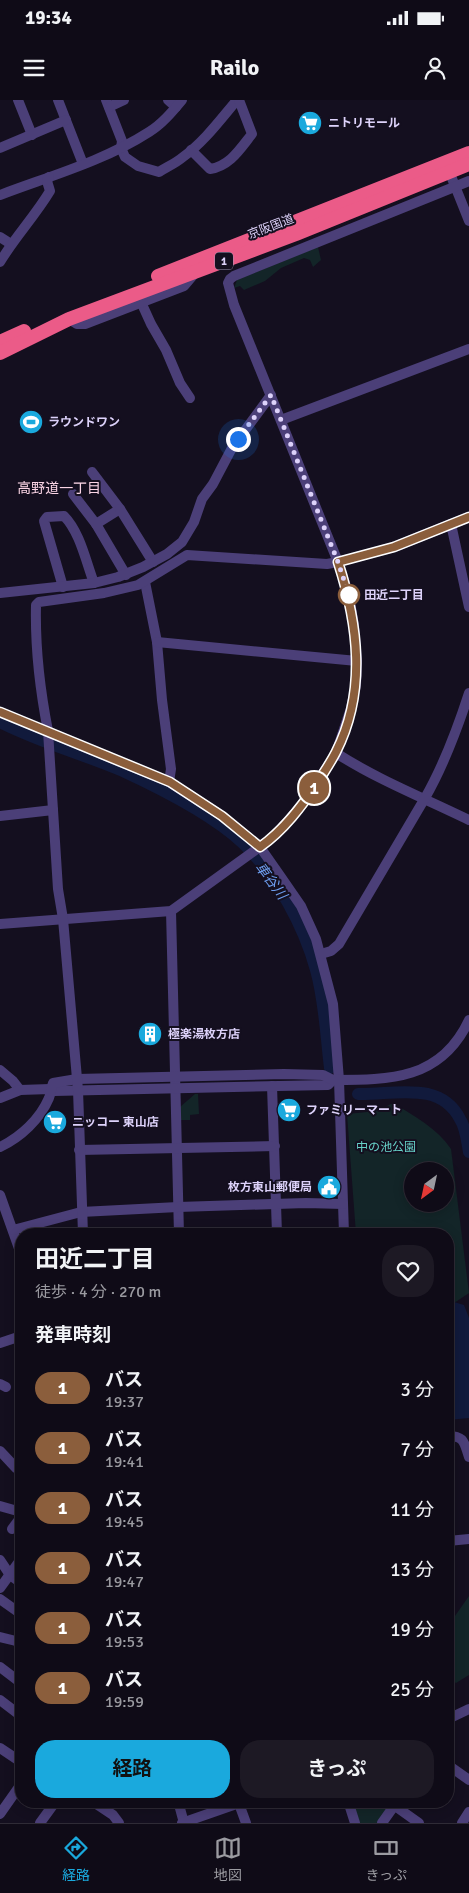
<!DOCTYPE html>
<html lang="ja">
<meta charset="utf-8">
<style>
:root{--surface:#0f0b17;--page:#1d1924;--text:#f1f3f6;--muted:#9b9ba1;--line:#2f2b36;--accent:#1aa9dd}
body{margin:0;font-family:Signika,"Noto Sans JP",sans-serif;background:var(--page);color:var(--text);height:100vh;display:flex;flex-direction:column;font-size:19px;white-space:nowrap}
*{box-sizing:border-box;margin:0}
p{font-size:16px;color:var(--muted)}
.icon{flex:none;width:28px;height:28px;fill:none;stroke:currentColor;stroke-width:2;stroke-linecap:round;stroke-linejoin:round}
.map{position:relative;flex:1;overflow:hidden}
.details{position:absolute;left:15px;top:1128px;width:439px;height:580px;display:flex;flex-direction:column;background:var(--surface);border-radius:20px;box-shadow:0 2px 12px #0003,0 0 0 1px var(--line)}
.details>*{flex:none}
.badge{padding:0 10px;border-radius:16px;font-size:18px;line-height:32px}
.needle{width:32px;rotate:213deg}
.tools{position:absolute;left:404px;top:1062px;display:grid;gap:10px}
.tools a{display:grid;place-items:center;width:50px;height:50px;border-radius:50%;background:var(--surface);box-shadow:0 2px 12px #0003,0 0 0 1px var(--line);font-size:25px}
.you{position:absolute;width:25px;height:25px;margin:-12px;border:4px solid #fff;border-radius:50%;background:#1a73e8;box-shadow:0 0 0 8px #1a73e833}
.map>.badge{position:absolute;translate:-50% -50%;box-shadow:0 0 0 2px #fff}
h2{padding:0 20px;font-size:19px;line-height:45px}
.round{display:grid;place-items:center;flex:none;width:52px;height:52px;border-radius:20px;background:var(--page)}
.headline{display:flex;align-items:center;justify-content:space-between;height:85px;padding:0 20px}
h1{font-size:24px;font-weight:700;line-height:38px}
.button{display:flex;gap:10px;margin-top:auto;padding:10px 20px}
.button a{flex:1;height:58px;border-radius:20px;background:var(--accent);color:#111;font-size:20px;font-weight:700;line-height:58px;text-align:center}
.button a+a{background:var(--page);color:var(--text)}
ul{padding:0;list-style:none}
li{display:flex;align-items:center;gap:15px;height:60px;padding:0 20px}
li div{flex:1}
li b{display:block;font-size:19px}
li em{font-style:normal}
li .badge{min-width:55px;font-weight:700;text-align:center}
.status{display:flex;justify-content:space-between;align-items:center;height:35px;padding:0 25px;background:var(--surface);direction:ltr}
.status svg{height:14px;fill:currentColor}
header{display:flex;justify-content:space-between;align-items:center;height:65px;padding:0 20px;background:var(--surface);font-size:22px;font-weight:700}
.tabs{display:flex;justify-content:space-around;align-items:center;height:70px;border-top:1px solid var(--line);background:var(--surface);font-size:14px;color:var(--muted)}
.tabs a{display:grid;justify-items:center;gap:2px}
.tabs .on{color:var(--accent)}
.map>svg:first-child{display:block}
.green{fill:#132528;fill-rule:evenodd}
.water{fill:#111a3c}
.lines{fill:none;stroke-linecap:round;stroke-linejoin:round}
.river{stroke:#111a3c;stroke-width:12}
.minor{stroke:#4b3f78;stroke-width:10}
.highway{stroke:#eb5b88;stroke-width:14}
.line-casing{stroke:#fff;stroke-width:11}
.line{stroke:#8b5e3c;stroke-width:8}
.walk{stroke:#ddd2fa;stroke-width:5;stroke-dasharray:0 9}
.stop-dot{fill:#fff;stroke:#8b5e3c;stroke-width:2.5}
.labels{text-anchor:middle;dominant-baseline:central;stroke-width:4;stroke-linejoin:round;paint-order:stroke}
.shield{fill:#140f1f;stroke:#a198b8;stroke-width:1}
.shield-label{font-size:11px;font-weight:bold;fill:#ddd2fa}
.poi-label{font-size:12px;font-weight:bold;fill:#ddd2fa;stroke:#140f1f;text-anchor:start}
.street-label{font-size:12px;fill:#ddd2fa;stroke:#140f1f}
.stop-label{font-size:12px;font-weight:bold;fill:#ddd2fa;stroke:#140f1f;text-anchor:start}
.park-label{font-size:12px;fill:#67d1c8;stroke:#140f1f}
.neighbourhood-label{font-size:14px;fill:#fad4e5;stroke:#140f1f}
.water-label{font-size:14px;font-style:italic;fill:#6c9ced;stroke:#140f1f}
</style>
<div class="status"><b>19:34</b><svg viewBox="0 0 49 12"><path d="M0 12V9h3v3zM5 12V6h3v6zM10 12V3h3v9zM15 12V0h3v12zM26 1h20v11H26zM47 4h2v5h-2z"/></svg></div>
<header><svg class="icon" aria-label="menu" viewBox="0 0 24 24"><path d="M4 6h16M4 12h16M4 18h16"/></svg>Railo<svg class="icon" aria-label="person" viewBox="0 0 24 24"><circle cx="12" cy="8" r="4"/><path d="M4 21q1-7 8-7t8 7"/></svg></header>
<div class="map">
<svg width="469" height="1723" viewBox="0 0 469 1723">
<rect width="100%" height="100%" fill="#140f1f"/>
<!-- green -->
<g class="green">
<path d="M318,147L321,160L313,167L310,160L304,158L281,168L265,181L244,190L240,186L234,188L237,180Z"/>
<path d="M195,994H198L199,1014L190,1015V1020H180V1007Z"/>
<path d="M393,1003C414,1016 437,1028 451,1049L469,1193L448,1207V1134H356L347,1014L377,1011ZM412,1071H445V1104H412Z"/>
<path d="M469,1496V1575L456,1583L448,1577V1526Z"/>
<path d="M352,1701H383L386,1704L387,1709L378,1723H360Z"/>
</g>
<!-- water -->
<path class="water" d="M454,1202L464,1205L469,1218V1318L448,1320V1207Z"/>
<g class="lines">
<!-- river -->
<g class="river">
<path d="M0,622C39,642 83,654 123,671C162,689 212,714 243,743C277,776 304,826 316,870C325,902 326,936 330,968"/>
<path d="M358,994C394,995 440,980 460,1019C466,1028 467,1042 469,1052"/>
</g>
<!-- minor -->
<g class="minor">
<path d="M18,0L32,35"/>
<path d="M58,0L83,64"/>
<path d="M106,0L122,41L121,48L125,57L138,66L159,72C167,67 176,63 183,57C204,42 220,20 237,0"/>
<path d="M168,0L176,7"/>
<path d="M109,7L124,0"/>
<path d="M0,48L66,20"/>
<path d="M191,50L210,69C230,66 240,49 252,34L239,0"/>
<path d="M447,66L469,121"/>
<path d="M0,95C50,76 104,61 149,32C162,24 172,12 182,0"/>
<path d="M0,137L11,144"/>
<path d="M0,162C15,137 35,116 50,91L47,81L49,77"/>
<path d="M141,202L151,224L166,250L180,283L190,298"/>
<path d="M69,219L77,224H85L184,186L195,173"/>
<path d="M281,320L469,249"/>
<path d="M92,372L120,409L96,424"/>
<path d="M73,394L96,424L126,475"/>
<path d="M120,409L153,462"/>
<path d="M451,424L469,507"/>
<path d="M145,482L157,542L162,600L171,669L169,682"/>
<path d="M63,487L44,421L47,417L64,416C80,432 86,462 94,483"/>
<path d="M0,493L94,483L118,477L143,467L167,454L182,442L194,422L202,399L213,384L232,348L271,295"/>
<path d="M157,542L357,561"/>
<path d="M0,612L169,682L222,716L260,747L281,777L301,806L316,839L333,904L339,980L344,1134"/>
<path d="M336,653C378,680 424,698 469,720"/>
<path d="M0,716L53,710"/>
<path d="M171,811L179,1134"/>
<path d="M0,824L171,811L272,738L289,720L305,701L336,653L351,608L356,585L357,561L354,525L349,496L338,462L234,205L228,183L230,179L234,176L469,81"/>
<path d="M321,854L331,851L339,844L425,698C444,665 457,630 469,593"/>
<path d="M0,970L13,981L20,990"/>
<path d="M272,986L277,1134"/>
<path d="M0,998L20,990L50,989L54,991L328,985L333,980"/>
<path d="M0,1047C21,1037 40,1019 49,998C51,993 51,988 53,983L77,979L284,974L323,975L333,980C390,980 441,980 469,920"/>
<path d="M79,1050L275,1046"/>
<path d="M0,1095L21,1154"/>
<path d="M13,1130L81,1112L178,1107L306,1103L343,1104"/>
<path d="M83,1134L78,990L63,819L58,789L48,631C40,590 35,547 36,505L39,502L104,493L138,485L187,455L327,464L338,462L394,447L469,417"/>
<path d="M0,1243L21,1236"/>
<path d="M0,1284L6,1287"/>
<path d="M448,1336C465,1336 464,1343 469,1357"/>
<path d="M0,1351L16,1368L21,1370"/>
<path d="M0,1406L21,1412"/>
<path d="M12,1429L21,1417"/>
<path d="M448,1441L469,1439"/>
<path d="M0,1460L10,1475L21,1483"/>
<path d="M0,1488L21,1459"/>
<path d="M0,1499L21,1514"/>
<path d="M0,1537L16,1541L21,1545"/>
<path d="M0,1567L21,1583"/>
<path d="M0,1600L21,1616"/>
<path d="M448,1619L469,1609"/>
<path d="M0,1648L21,1662"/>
<path d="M448,1665L469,1680"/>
<path d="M92,1701L113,1715L119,1723"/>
<path d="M178,1701L184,1723"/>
<path d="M238,1701L246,1723"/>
<path d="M348,1701L355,1723"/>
<path d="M388,1701L419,1723"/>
<path d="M0,1714L21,1684"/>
<path d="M40,1723L56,1701"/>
<path d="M182,1723L245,1701"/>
<path d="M382,1723L394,1706"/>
<path d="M462,1723L469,1712"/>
</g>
<!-- highway -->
<g class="highway">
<path d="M158,176L469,53"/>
<path d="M0,242L24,231"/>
<path d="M0,253L69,219L296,134L469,64"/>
</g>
</g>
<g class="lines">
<!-- line casing -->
<g class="line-casing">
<path id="line" d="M0,612L170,682L222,716L260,747C284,730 302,706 318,682C324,672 331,662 336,652C367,591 358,524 338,462L394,447L469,417"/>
</g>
<!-- line -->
<use href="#line" class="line"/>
<!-- walk -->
<path class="walk" d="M238,339L271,295L338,462L349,495"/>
</g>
<!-- icons -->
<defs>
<g id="supermarket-disc" transform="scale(1.25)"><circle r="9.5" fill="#1aa9dd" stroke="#140f1f"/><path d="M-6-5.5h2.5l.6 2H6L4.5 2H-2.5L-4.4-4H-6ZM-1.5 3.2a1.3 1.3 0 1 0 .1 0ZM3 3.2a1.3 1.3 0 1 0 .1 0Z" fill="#fff"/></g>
<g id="stadium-disc" transform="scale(1.25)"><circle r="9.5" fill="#1aa9dd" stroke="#140f1f"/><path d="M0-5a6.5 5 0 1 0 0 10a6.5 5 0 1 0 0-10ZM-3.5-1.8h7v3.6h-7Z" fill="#fff"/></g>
<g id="building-disc" transform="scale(1.25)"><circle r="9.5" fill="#1aa9dd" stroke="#140f1f"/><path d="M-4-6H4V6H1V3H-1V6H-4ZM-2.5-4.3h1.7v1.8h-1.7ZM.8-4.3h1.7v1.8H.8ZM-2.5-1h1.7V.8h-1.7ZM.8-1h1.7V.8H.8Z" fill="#fff"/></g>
<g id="civic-disc" transform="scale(1.25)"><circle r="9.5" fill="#1aa9dd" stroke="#140f1f"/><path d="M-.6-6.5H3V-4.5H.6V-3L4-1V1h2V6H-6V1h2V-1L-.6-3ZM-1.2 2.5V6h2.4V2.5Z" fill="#fff"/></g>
</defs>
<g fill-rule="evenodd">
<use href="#supermarket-disc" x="310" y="23"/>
<use href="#stadium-disc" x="31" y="322"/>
<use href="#building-disc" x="150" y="934"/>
<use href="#supermarket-disc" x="289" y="1010"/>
<use href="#supermarket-disc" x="55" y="1022"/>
<use href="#civic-disc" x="329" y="1087"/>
</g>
<!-- markers -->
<circle class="stop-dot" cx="349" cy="495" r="10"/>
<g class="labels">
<!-- shield labels -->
<rect class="shield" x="215" y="152.5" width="18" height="17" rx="4"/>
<g class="shield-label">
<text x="224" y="161">1</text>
</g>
<!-- poi labels -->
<g class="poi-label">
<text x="328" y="23">ニトリモール</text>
<text x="48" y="322">ラウンドワン</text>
<text x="168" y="934">極楽湯枚方店</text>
<text x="306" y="1010">ファミリーマート</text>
<text x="72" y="1022">ニッコー 東山店</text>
<text x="312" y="1087" text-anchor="end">枚方東山郵便局</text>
</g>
<!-- street labels -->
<g class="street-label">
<text transform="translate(271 127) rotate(-21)">京阪国道</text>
</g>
<!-- stop labels -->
<g class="stop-label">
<text x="364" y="495">田近二丁目</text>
</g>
<!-- park labels -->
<g class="park-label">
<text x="386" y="1047">中の池公園</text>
</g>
<!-- neighbourhood labels -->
<g class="neighbourhood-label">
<text x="59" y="388">高野道一丁目</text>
</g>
<!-- water labels -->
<g class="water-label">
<text transform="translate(271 781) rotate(53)">車谷川</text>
</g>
</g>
</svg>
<div class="tools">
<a><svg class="needle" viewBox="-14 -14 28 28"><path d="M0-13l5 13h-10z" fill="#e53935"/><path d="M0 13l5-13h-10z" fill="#9b9ba1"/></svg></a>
</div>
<div class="you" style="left:238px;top:339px"></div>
<b class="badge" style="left:314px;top:688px;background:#8b5e3c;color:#fff">1</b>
<section class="details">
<div class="headline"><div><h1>田近二丁目</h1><p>徒歩 · 4 分 · 270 m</p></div><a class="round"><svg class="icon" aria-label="heart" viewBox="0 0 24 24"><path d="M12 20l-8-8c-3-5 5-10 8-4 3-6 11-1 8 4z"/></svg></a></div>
<h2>発車時刻</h2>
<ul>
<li><span class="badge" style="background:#8b5e3c;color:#fff">1</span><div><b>バス</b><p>19:37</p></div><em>3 分</em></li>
<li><span class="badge" style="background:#8b5e3c;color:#fff">1</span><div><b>バス</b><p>19:41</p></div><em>7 分</em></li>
<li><span class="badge" style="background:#8b5e3c;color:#fff">1</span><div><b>バス</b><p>19:45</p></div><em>11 分</em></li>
<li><span class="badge" style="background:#8b5e3c;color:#fff">1</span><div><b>バス</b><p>19:47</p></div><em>13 分</em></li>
<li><span class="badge" style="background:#8b5e3c;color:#fff">1</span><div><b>バス</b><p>19:53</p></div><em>19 分</em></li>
<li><span class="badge" style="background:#8b5e3c;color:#fff">1</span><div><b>バス</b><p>19:59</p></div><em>25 分</em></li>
</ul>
<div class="button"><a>経路</a><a>きっぷ</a></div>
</section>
</div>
<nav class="tabs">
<a class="on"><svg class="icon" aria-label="directions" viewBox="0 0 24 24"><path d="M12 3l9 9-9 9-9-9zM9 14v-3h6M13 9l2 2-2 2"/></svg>経路</a>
<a><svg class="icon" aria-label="map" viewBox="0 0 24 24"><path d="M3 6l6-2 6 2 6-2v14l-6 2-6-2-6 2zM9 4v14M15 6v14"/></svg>地図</a>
<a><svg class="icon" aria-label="tickets" viewBox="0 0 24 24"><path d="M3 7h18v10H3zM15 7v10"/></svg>きっぷ</a>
</nav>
